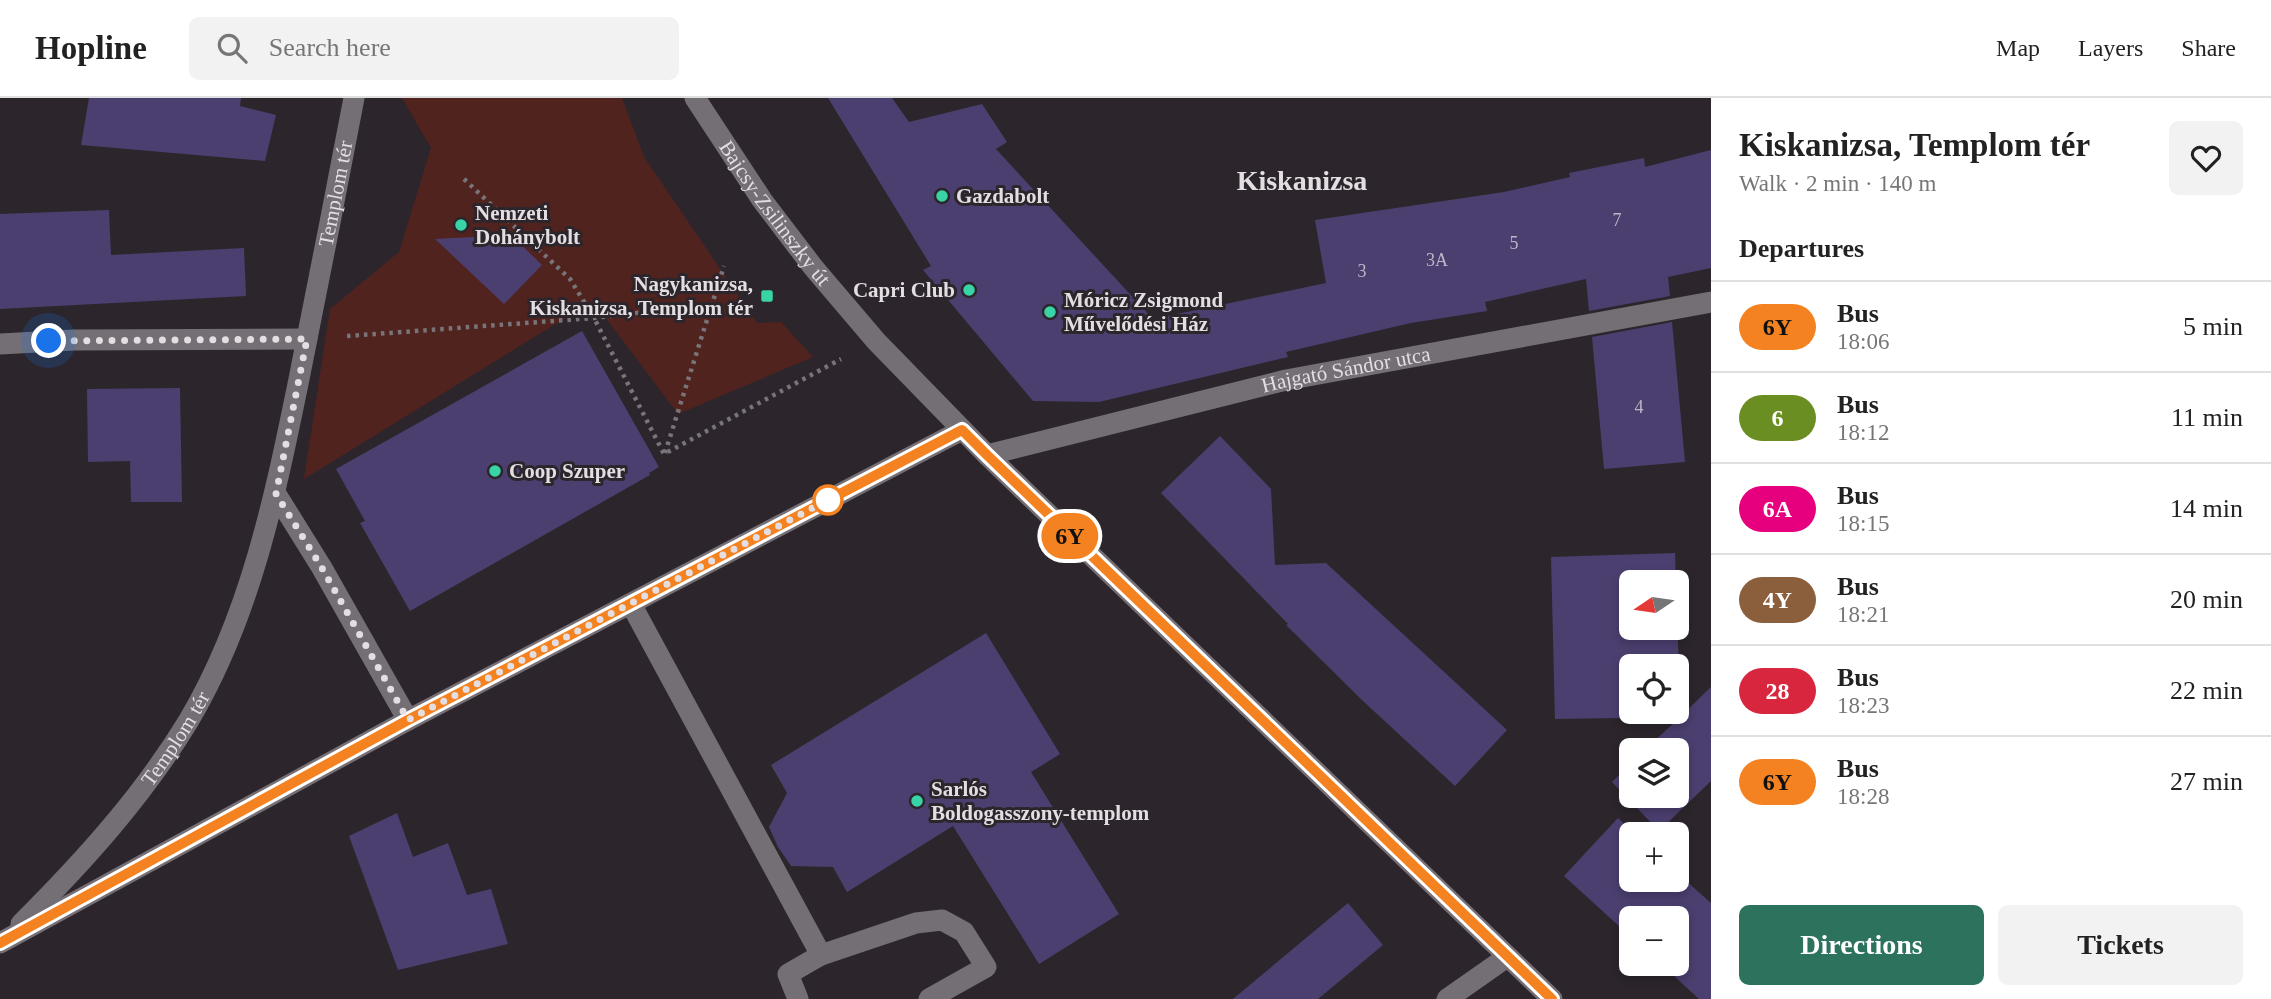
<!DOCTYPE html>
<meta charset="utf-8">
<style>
:root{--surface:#fff;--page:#f2f2f2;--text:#222;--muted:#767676;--line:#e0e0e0;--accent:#2c725d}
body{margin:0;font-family:"Times New Roman",serif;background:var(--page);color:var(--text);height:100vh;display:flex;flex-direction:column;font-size:26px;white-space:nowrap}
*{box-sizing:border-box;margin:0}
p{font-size:23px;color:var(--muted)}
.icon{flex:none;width:38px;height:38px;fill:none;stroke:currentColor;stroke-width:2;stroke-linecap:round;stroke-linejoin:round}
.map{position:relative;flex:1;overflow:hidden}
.panel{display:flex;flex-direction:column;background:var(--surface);width:560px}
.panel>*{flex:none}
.badge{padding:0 14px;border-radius:23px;font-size:24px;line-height:46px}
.needle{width:46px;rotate:257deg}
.tools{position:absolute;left:1619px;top:472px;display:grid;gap:14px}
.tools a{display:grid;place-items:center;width:70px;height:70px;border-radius:10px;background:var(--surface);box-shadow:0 4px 10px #0003;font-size:35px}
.you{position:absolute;width:35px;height:35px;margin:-18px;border:5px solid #fff;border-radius:50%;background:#1a73e8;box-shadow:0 0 0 10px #1a73e833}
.map>.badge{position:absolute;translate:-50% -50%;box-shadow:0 0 0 4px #fff}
h2{padding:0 28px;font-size:26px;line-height:63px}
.round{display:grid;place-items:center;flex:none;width:74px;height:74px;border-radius:10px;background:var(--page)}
.headline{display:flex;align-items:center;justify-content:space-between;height:119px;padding:0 28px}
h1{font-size:33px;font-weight:700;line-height:52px}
.button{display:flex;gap:14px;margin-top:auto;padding:14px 28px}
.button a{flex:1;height:80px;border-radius:10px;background:var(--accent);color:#fff;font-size:28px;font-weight:700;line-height:80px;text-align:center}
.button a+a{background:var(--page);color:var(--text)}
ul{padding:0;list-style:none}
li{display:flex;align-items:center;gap:21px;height:91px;padding:0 28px;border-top:2px solid var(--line)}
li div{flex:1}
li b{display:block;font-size:26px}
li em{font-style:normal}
li .badge{min-width:77px;font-weight:700;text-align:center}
header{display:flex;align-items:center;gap:42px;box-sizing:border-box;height:98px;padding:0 35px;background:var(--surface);border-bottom:2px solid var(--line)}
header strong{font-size:33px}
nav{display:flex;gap:38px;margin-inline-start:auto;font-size:24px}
.search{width:490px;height:63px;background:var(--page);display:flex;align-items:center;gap:18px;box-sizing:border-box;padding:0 24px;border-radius:10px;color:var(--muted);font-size:26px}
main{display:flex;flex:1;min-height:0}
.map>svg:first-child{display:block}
.green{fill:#50231f}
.building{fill:#4b3f6f;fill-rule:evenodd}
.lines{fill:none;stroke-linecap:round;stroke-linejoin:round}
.path{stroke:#797479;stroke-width:4.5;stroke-dasharray:3.5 5;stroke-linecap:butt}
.lane{stroke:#746e75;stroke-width:21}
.street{stroke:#746e75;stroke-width:21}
.secondary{stroke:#746e75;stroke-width:21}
.line-casing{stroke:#fff;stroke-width:16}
.line{stroke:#f58220;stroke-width:10}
.walk{stroke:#e2dee2;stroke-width:7;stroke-dasharray:0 12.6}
.poi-dot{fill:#38d4a6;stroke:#2c262c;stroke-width:2.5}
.stop-dot{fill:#fff;stroke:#f58220;stroke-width:3.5}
.labels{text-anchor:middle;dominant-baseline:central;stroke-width:6;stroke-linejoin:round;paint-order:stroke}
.number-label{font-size:18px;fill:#bcb6c5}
.street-label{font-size:21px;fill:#e2dee2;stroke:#2c262c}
.poi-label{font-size:21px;font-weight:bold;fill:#e2dee2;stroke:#2c262c;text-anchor:start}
.district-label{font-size:28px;font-weight:bold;fill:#e2dee2;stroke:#2c262c}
</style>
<header>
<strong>Hopline</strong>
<div class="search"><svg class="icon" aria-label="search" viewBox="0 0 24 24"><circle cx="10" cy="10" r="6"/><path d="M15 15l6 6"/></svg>Search here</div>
<nav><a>Map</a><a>Layers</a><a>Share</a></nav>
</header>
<main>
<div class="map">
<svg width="1711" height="901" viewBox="0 0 1711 901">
<rect width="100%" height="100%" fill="#2c262c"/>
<!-- green -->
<path class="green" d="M402,0H622L644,59L757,225L781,224L813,259L678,316L593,203L304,381L330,211L399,154L431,50Z"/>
<!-- building -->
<g class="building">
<path d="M89,0H241L240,8L276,17L265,63L81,47Z"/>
<path d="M828,0H892L909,24L982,6L1007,44L996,51L1153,221L1326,185L1315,122L1504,94L1570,79L1569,75L1644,60L1645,69L1711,52V170L1668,179L1670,198L1589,213L1586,181L1485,204L1487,213L1411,225L1286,254L1288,259L1099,304L1033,303L923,172L931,168Z"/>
<path d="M109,112L111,157L244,150L246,198L0,211V116Z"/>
<path d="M511,137L542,167L504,206L435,141Z"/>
<path d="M1672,224L1685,364L1604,371L1592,239Z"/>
<path d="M582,233L659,369L649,375L650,377L410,513L360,425L365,423L336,371Z"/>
<path d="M180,290L182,404H131L130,363L88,364L87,291Z"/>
<path d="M1220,338L1271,391L1275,467L1326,465L1507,632L1455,688L1363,603L1286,527L1288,526L1161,395Z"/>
<path d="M1675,455L1676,485H1631V530H1676V498L1681,618L1711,589V683L1659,733L1612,684L1631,665V698H1676V653H1644L1680,619L1555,621L1551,459ZM1631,569H1676V614H1631Z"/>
<path d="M986,535L1060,656L1031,674L1119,816L1039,866L953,728L847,794L833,769L791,768L778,749L769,729L787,695L771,667Z"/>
<path d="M397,715L413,759L448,745L467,797L491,791L508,846L398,872L349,738Z"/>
<path d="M1618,720L1636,737H1631V782H1676V774L1711,805V901H1699L1661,866H1676V821H1631V839L1564,778Z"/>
<path d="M1348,805L1383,847L1318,901H1233Z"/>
</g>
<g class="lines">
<!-- path -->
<g class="path">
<path d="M464,81L570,181L594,220L664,356L841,261"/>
<path d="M347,238L594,220L712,206"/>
<path d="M665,355L724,168"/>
</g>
<!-- lane -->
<g class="lane">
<path d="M631,506L821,857"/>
<path d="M798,901L788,876L821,857L916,825L942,822L964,834L986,869L929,901"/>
<path d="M1447,901L1507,859"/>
</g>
<!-- street -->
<g class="street">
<path d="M0,246L74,242L307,241"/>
<path id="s1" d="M987,357L1286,282L1711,204"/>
<path d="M276,396L322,470L408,622"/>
<path id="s2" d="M21,826C84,763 143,698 189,622C251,517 275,398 299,281C318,187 336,94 354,0"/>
<path d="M0,845L408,622L962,332"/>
</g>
<!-- secondary -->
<path class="secondary" id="s3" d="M695,0L762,102L813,169L876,243L987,357L1552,901"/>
</g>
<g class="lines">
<!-- line casing -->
<g class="line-casing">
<path id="line" d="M0,845L408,622L962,332L987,357L1552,901"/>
</g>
<!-- line -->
<use href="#line" class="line"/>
<!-- walk -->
<path class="walk" d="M49,243L307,241L276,396L322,470L408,622L828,402"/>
</g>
<!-- markers -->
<g class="poi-dot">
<circle cx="942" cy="98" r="7"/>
<circle cx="461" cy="127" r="7"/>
<circle cx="969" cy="192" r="7"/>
<rect x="760" y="191" width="14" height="14" rx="3.5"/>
<circle cx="1050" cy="214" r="7"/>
<circle cx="495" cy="373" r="7"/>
<circle cx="917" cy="703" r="7"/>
</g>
<circle class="stop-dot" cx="828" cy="402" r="14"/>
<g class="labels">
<!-- number labels -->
<g class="number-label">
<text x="1617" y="122">7</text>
<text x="1514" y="145">5</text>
<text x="1437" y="162">3A</text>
<text x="1362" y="173">3</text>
<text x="1639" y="309">4</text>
</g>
<!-- street labels -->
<g class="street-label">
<text stroke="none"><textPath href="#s2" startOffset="814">Templom tér</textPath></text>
<text stroke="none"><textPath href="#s3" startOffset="140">Bajcsy-Zsilinszky út</textPath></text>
<text stroke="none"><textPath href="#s1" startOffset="369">Hajgató Sándor utca</textPath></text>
<text stroke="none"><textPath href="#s2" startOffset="242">Templom tér</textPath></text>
</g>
<!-- poi labels -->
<g class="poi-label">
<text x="956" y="98">Gazdabolt</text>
<text x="475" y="115">Nemzeti<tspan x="475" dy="24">Dohánybolt</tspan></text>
<text x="753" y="186" text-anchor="end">Nagykanizsa,<tspan x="753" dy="24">Kiskanizsa, Templom tér</tspan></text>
<text x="955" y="192" text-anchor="end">Capri Club</text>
<text x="1064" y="202">Móricz Zsigmond<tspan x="1064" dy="24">Művelődési Ház</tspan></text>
<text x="509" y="373">Coop Szuper</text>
<text x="931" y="691">Sarlós<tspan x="931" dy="24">Boldogasszony-templom</tspan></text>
</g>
<!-- district labels -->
<g class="district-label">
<text x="1302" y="82">Kiskanizsa</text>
</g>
</g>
</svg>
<div class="tools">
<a><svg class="needle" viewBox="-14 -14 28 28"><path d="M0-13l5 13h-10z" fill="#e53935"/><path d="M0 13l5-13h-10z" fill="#767676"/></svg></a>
<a><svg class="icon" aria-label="locate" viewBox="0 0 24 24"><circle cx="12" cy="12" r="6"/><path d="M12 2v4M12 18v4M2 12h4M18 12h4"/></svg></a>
<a><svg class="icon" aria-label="layers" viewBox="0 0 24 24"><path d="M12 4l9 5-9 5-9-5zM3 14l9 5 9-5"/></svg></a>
<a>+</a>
<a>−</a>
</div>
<div class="you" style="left:49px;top:243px"></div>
<b class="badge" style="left:1070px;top:438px;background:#f58220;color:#111">6Y</b>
</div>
<section class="panel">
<div class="headline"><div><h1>Kiskanizsa, Templom tér</h1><p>Walk · 2 min · 140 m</p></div><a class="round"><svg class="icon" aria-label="heart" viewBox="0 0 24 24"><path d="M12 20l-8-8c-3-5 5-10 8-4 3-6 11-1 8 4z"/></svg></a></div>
<h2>Departures</h2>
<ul>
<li><span class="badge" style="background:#f58220;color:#111">6Y</span><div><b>Bus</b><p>18:06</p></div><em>5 min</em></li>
<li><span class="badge" style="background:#6b8e23;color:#fff">6</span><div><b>Bus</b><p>18:12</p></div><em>11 min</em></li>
<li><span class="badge" style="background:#e6007e;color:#fff">6A</span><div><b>Bus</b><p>18:15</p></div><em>14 min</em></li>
<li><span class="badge" style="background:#8b5e3c;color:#fff">4Y</span><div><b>Bus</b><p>18:21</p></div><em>20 min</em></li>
<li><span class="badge" style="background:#d7263d;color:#fff">28</span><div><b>Bus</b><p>18:23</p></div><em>22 min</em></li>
<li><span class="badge" style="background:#f58220;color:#111">6Y</span><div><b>Bus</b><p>18:28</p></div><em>27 min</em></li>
</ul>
<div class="button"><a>Directions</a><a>Tickets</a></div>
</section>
</main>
